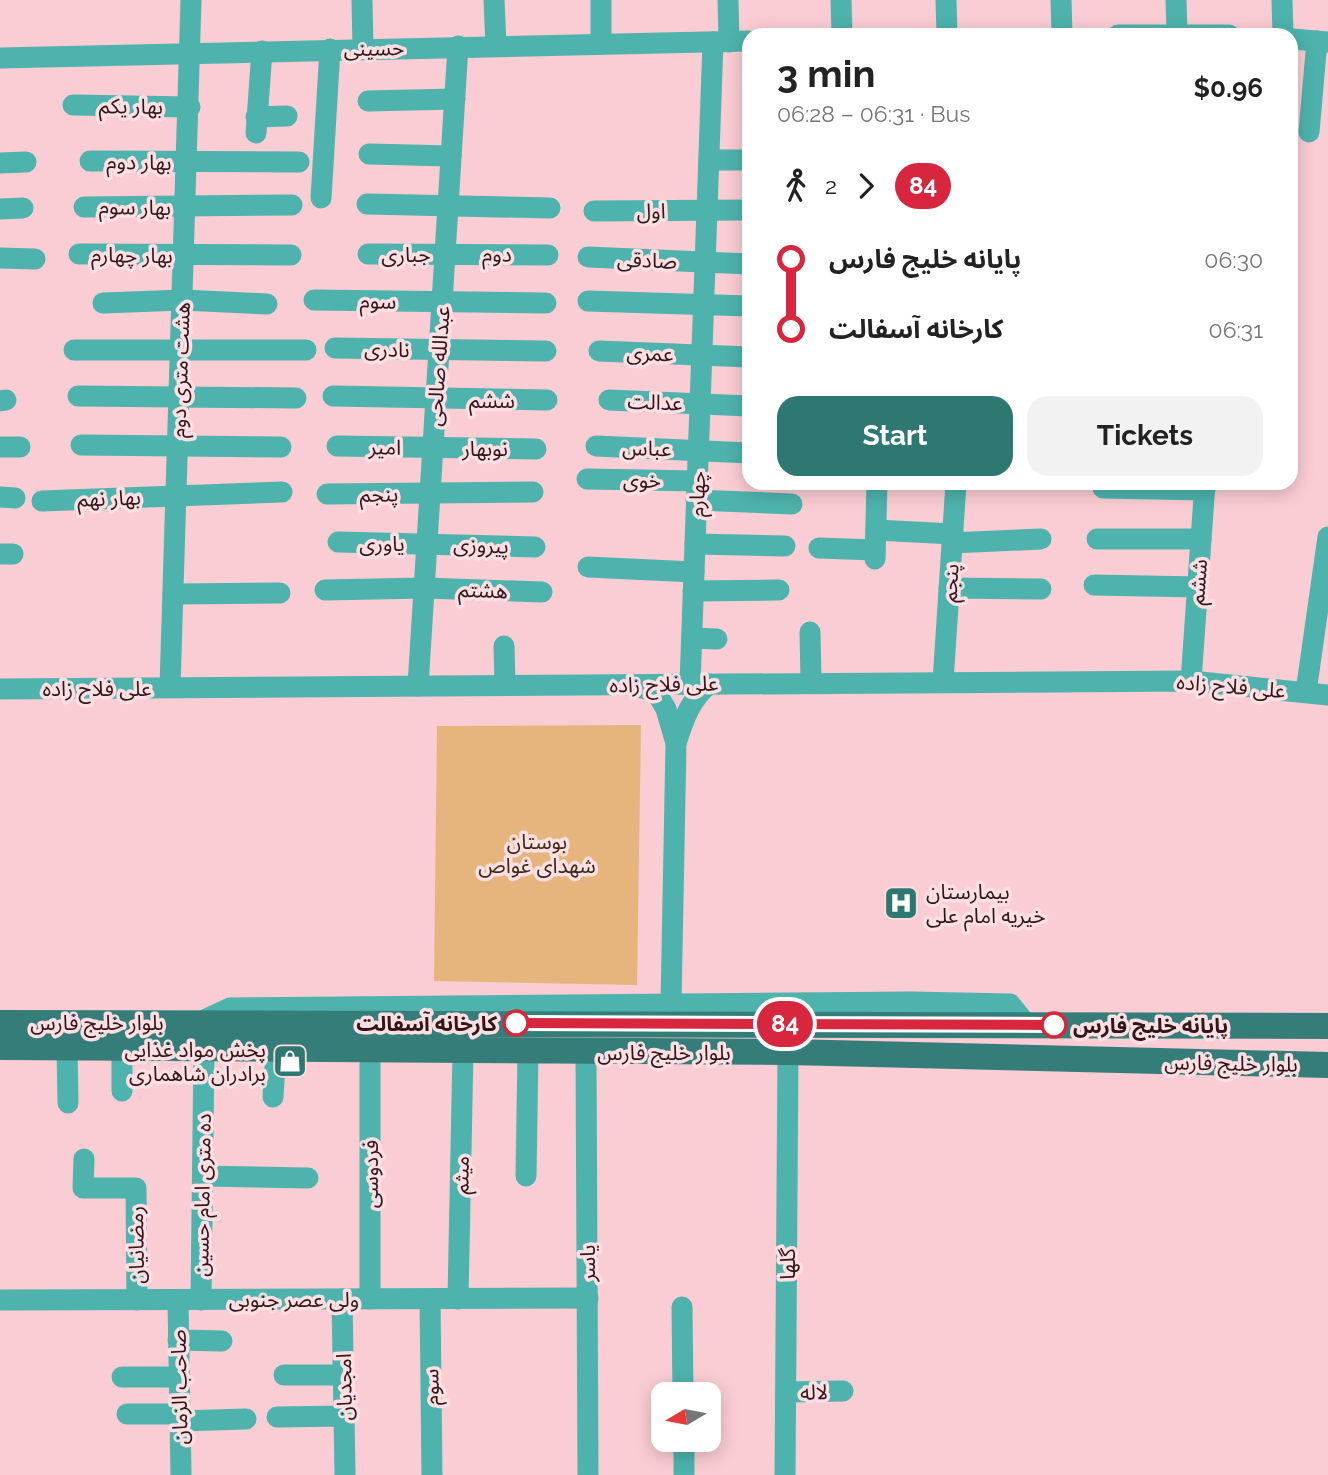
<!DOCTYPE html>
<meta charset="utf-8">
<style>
:root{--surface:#fff;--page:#f2f2f2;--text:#222;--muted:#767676;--accent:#2f7872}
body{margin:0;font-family:Raleway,"Noto Sans Arabic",sans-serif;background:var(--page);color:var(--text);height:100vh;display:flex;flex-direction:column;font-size:26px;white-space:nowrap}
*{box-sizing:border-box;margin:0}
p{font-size:23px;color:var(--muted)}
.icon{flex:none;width:38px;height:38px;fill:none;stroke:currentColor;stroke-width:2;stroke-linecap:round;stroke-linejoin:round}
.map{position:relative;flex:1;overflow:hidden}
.sheet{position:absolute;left:742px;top:28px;width:556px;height:462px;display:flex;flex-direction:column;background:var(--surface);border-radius:21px;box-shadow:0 4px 18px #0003}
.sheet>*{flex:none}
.badge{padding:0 14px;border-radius:23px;font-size:24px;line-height:46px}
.needle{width:46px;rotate:260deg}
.controls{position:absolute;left:651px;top:1382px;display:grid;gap:14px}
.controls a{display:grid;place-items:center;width:70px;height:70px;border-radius:14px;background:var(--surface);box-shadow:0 4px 18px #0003;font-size:35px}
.map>.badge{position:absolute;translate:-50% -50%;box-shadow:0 0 0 4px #fff}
.legs{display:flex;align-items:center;gap:10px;height:77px;padding:0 35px;font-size:23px}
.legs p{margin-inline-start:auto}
.head{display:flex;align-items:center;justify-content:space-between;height:119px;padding:0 35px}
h1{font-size:38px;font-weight:700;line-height:52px}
.primary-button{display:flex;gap:14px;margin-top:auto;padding:14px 35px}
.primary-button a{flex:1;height:80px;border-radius:21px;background:var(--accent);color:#fff;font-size:28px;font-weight:700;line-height:80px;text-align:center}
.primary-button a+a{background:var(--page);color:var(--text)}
ul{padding:0 35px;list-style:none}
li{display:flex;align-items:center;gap:24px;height:70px;font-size:26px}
li i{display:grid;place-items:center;width:10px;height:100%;margin:0 9px;background:currentColor}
li i::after{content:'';width:18px;height:18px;margin:-9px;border:5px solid;border-radius:50%;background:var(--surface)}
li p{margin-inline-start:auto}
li:first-child i{background:linear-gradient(#0000 50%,currentColor 0)}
li:last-child i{background:linear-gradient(currentColor 50%,#0000 0)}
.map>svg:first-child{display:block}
.park{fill:#e6b57e}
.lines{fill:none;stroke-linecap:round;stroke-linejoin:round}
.minor{stroke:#4db3ac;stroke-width:21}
.major{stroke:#357d78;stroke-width:26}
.line-1-casing{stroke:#fff;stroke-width:16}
.line-1{stroke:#d7263d;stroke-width:10}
.stop-1-dot{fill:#fff;stroke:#d7263d;stroke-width:3.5}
.labels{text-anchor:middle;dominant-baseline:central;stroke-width:7;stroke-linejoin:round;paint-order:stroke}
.street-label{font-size:21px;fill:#30161b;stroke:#fddee2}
.park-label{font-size:21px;fill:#3b2b1a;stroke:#fddee2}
.poi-label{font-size:21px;fill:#30161b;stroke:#fddee2;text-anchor:start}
.stop-label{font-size:21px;font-weight:bold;fill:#30161b;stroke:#fddee2;text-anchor:end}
</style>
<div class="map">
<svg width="1328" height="1475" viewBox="0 0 1328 1475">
<rect width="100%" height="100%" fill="#faccd3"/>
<!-- park -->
<path class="park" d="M641,725L637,985L434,981L437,726Z"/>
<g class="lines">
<!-- minor -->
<g class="minor">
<path d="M362,0L363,49"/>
<path d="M494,0L496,46"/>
<path d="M728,0L729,42"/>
<path d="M841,0L842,35"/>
<path d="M946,0L947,35"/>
<path d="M1061,0L1062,35"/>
<path d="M1176,0L1177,33"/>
<path d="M1282,0L1283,35"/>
<path d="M1118,35H1229"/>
<path d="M1292,39L1328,42"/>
<path d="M601,44V0"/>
<path d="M0,58L749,41"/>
<path d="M368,101L455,99"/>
<path d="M73,105L190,107"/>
<path d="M256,117L287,116"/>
<path d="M1309,132L1317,41"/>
<path d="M256,133L262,51"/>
<path d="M369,154L451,156"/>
<path d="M709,160H749"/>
<path d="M90,161L299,162"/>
<path d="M0,163L26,162"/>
<path d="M321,198L330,49"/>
<path d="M367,204L550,208"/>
<path d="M84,207L292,205"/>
<path d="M0,209L23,208"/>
<path d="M594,211L749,210"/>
<path d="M79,254L291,255"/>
<path d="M368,254L548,255"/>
<path d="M588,257L749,264"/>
<path d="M0,258L35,259"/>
<path d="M314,300L546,303"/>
<path d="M588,301L749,306"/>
<path d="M103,303L183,300L267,304"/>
<path d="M335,348L546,351"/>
<path d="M74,350H306"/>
<path d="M599,351L749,357"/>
<path d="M78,396L296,398"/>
<path d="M333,396L547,400"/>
<path d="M609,400L749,406"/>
<path d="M0,401L6,400"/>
<path d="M81,445L281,447"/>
<path d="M337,446L536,449"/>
<path d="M596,446L749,453"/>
<path d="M0,447H20"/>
<path d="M587,479L697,481"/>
<path d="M1103,488L1205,490"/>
<path d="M327,494L533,492"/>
<path d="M0,497L15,498"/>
<path d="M696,500L792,504"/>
<path d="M42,501L282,492"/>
<path d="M876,530L953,534"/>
<path d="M1097,539H1201"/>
<path d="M338,542L535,547"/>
<path d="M952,543L1041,539"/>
<path d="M695,544L785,546"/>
<path d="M819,548L875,550"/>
<path d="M0,554H13"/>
<path d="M875,559L877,483"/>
<path d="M588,567L694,572"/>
<path d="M1094,585L1198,587"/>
<path d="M949,588L1041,589"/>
<path d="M325,590L425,588L542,592"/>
<path d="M693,591L779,590"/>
<path d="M173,594L280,593"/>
<path d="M810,632L811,681"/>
<path d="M692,638L717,639"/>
<path d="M504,646L505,685"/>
<path d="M1191,681L1205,483"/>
<path d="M943,682L956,483"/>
<path d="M690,684L713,42"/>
<path d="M418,686L458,46"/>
<path d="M170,687L191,0"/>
<path d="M638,687L656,692L666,709L676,743"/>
<path d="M0,689L1191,681L1328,695"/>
<path d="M1306,692L1328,537"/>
<path d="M671,1004L676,743C684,719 690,700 709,684"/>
<path d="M200,1022L230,1008L911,1002L1010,1004L1027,1025"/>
<path d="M67,1048L68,1103"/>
<path d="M122,1048V1091"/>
<path d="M586,1051L588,1475"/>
<path d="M273,1097L276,1049"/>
<path d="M84,1159L83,1188H136L137,1300"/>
<path d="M203,1176L308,1178"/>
<path d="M526,1176L528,1051"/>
<path d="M342,1299L345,1475"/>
<path d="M370,1299V1050"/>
<path d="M430,1299L432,1475"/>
<path d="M458,1299L463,1050"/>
<path d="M0,1300L588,1298"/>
<path d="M178,1300L181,1475"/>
<path d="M201,1300L204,1049"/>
<path d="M682,1307L683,1395"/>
<path d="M178,1340L222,1341"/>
<path d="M284,1375H343"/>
<path d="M122,1377H178"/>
<path d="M786,1392L843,1391"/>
<path d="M127,1414H180"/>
<path d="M277,1417L344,1416"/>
<path d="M180,1421L246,1419"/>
<path d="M684,1440V1475"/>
<path d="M785,1475L788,1052"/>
</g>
<!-- major -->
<g class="major">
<path d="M0,1023L1328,1026"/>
<path d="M0,1047L788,1052L1328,1065"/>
</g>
</g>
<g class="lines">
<!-- line-1 casing -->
<g class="line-1-casing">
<path id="line-1" d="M516,1023L1054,1025"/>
</g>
<!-- line-1 -->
<use href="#line-1" class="line-1"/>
</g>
<!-- icons -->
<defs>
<g id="hospital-square" transform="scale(1.75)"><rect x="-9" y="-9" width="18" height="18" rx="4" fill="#2f7872" stroke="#fddee2"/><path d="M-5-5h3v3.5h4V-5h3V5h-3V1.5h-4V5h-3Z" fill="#fff"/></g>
<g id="shop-square" transform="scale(1.75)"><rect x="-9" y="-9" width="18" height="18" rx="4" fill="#2f7872" stroke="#fddee2"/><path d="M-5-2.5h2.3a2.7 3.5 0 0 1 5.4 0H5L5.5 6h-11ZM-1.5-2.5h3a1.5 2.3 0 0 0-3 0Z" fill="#fff"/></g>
</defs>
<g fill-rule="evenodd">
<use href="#hospital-square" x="901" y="903"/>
<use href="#shop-square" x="290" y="1061"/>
</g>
<!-- markers -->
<g class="stop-1-dot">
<circle cx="516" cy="1023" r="12"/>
<circle cx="1054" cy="1025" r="12"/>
</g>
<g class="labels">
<!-- street labels -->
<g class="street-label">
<text transform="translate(374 48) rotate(-1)">حسینی</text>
<text transform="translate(131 106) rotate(1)">بهار یکم</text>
<text transform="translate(139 162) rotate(1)">بهار دوم</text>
<text transform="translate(135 207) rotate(1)">بهار سوم</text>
<text transform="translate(651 211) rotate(-1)">اول</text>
<text x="406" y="254">جباری</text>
<text transform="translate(497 254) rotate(1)">دوم</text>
<text transform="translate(132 255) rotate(1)">بهار چهارم</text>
<text transform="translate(647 260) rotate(2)">صادقی</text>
<text transform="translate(378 301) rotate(1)">سوم</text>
<text transform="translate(387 349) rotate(2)">نادری</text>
<text transform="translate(650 353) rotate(2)">عمری</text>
<text transform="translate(438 366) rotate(-86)">عبدالله صالحی</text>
<text transform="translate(180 370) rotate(-88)">هشت متری دوم</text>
<text x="492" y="400">ششم</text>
<text transform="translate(655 402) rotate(2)">عدالت</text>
<text transform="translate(385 447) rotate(1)">امیر</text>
<text x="485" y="448">نوبهار</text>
<text transform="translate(647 448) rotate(2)">عباس</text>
<text transform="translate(642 480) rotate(1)">خوی</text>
<text transform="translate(379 494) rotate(-1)">پنجم</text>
<text transform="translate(697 494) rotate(-88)">چهارم</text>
<text transform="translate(109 498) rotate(-2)">بهار نهم</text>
<text x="382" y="543">یاوری</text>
<text transform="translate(481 545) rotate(2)">پیروزی</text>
<text transform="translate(1198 582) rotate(-86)">ششم</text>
<text transform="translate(950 583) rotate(-87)">پنجم</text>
<text transform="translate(483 590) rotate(2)">هشتم</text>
<text transform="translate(664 684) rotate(-1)">علی فلاح زاده</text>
<text transform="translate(1231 686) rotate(5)">علی فلاح زاده</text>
<text x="97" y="688">علی فلاح زاده</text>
<text x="97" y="1022">بلوار خلیج فارس</text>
<text x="664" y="1052">بلوار خلیج فارس</text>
<text transform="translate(1231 1063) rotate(1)">بلوار خلیج فارس</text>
<text transform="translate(370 1174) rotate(-90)">فردوسی</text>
<text transform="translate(461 1175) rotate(-89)">میثم</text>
<text transform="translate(202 1195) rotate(-89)">ده متری امام حسین</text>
<text transform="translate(136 1245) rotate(-91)">رمضانیان</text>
<text transform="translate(587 1263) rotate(-90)">یاسر</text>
<text transform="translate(787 1264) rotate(-90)">گلها</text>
<text x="294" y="1299">ولی عصر جنوبی</text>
<text transform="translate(179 1387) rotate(-91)">صاحب الزمان</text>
<text transform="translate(344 1387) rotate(-91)">امجدیان</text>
<text transform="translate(431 1387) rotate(-91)">سوم</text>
<text transform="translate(814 1392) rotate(-1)">لاله</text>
</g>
<!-- park labels -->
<g class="park-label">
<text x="537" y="841">بوستان<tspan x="537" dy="24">شهدای غواص</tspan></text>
</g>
<!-- poi labels -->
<g class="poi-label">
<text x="926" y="891">بیمارستان<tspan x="926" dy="24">خیریه امام علی</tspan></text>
<text x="266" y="1049" text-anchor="end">پخش مواد غذایی<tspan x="266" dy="24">برادران شاهماری</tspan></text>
</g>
<!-- stop labels -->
<g class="stop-label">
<text x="497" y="1023">کارخانه آسفالت</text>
<text x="1073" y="1025" text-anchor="start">پایانه خلیج فارس</text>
</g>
</g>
</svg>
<div class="controls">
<a><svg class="needle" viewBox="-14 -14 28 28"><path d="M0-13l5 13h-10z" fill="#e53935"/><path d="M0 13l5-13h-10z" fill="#767676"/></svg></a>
</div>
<b class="badge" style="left:785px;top:1024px;background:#d7263d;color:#fff">84</b>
<section class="sheet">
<div class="head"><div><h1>3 min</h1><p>06:28 – 06:31 · Bus</p></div><b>$0.96</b></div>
<div class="legs"><svg class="icon" aria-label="walk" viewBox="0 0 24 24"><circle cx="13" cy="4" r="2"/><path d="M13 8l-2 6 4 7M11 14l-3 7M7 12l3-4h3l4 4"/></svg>2<svg class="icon" aria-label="forward" viewBox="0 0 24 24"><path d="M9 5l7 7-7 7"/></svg><b class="badge" style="background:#d7263d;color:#fff">84</b></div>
<ul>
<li><i style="color:#d7263d"></i><b>پایانه خلیج فارس</b><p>06:30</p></li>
<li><i style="color:#d7263d"></i><b>کارخانه آسفالت</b><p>06:31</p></li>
</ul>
<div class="primary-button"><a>Start</a><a>Tickets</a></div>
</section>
</div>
